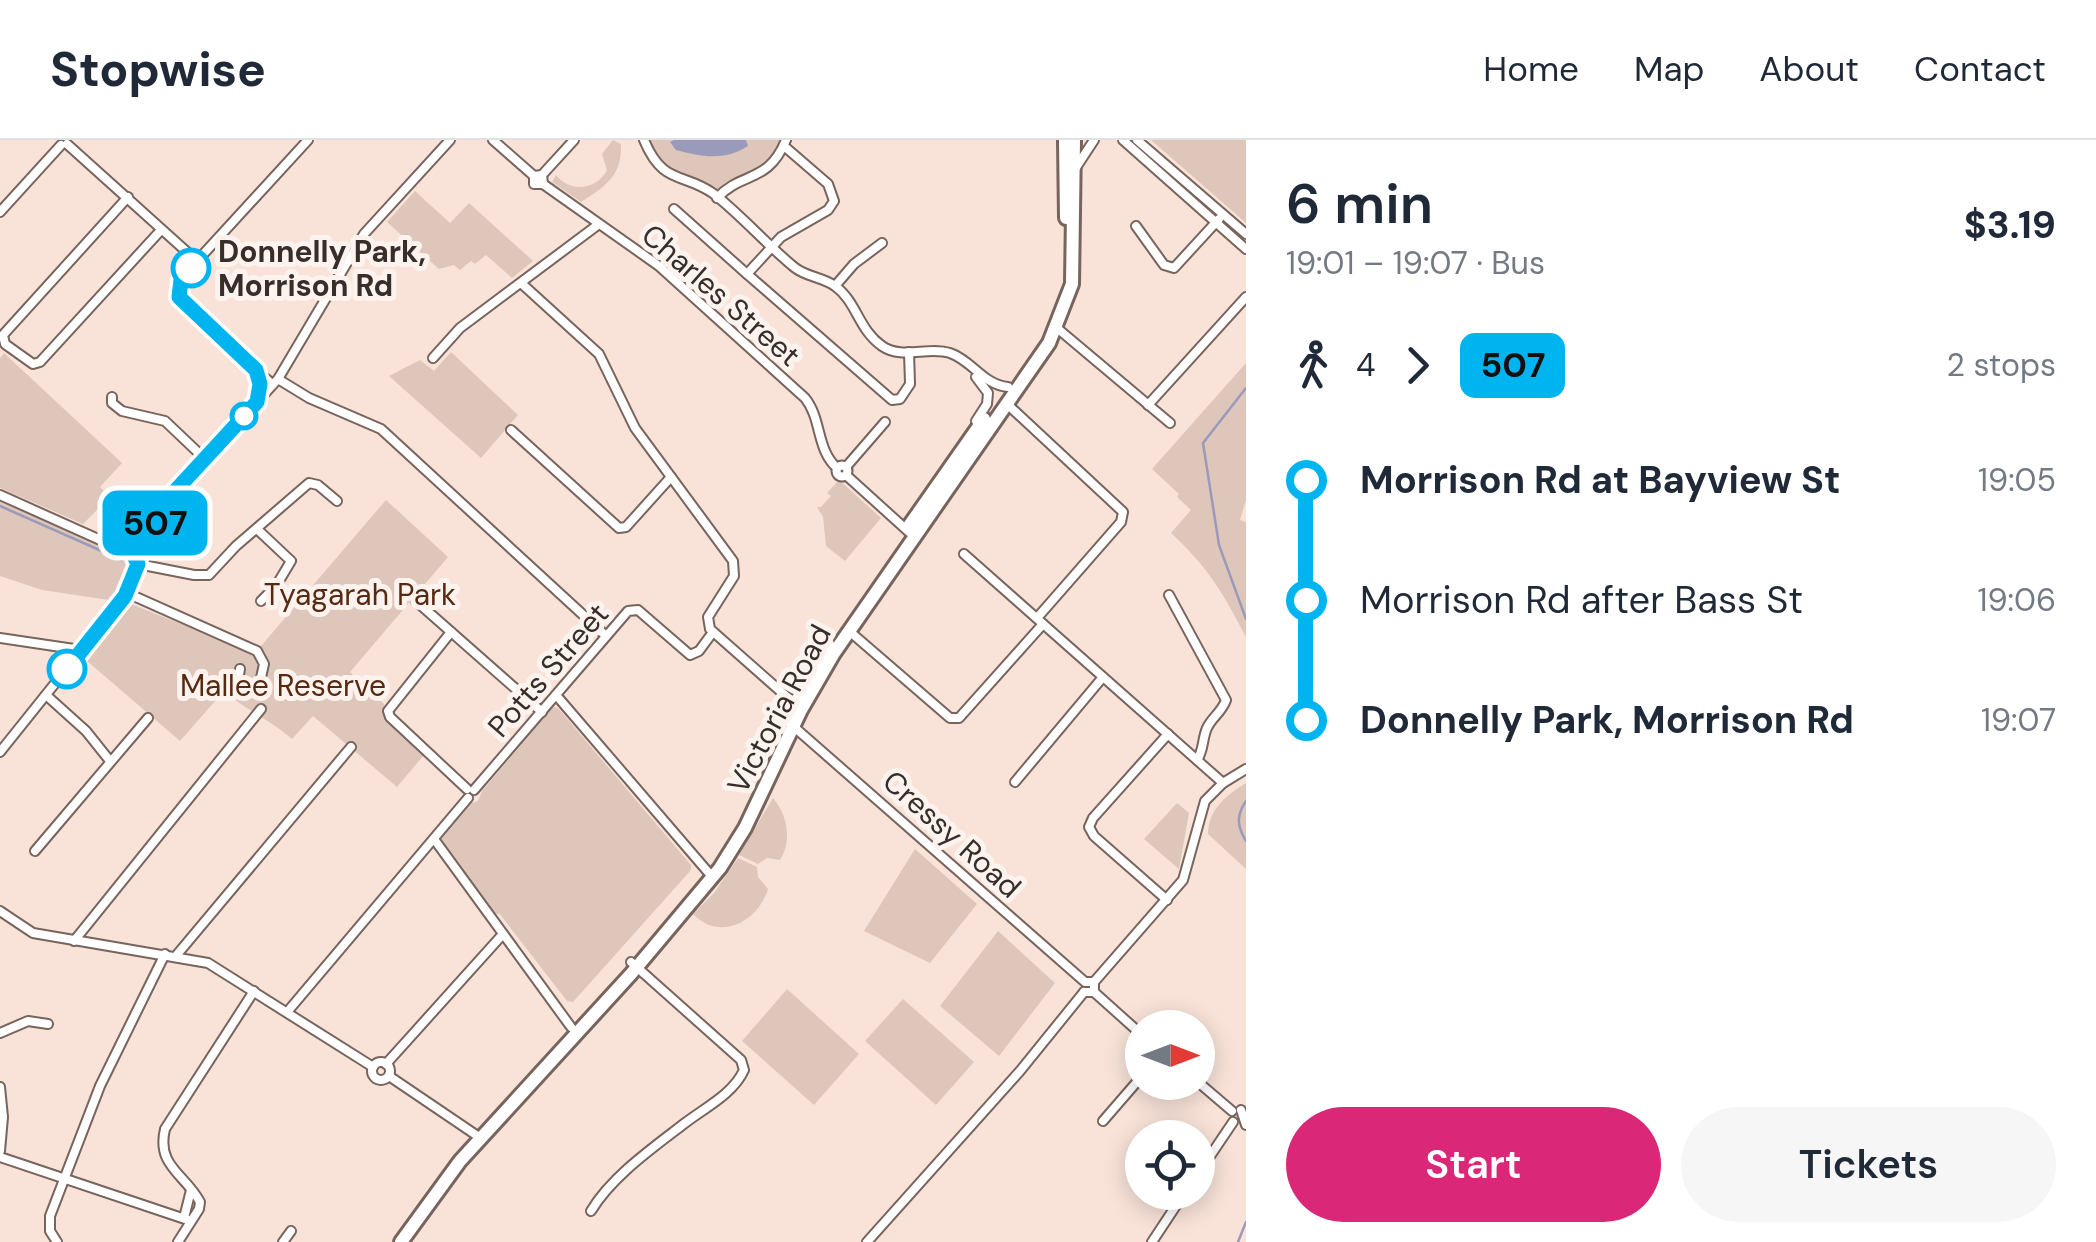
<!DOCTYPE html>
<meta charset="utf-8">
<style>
:root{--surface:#fff;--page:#f6f6f7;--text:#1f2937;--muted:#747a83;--line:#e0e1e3;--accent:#db2777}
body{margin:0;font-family:"DM Sans",sans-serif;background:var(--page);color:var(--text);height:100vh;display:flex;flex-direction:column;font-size:38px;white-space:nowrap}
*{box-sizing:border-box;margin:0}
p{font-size:32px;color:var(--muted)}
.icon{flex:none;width:55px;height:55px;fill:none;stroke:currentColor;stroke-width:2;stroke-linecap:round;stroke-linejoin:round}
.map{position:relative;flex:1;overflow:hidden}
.details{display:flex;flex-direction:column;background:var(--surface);width:850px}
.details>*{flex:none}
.badge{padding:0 20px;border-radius:15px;font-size:35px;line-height:65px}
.needle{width:65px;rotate:90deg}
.tools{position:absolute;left:1125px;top:870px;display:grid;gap:20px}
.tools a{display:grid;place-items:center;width:90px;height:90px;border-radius:50%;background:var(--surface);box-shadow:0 5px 25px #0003;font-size:50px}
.map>.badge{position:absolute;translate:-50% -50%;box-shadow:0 0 0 5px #fff}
.legs{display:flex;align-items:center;gap:15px;height:110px;padding:0 40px;font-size:32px}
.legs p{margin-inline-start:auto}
.headline{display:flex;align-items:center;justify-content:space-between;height:170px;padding:0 40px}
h1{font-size:55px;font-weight:600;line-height:75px}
.primary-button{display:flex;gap:20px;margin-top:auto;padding:20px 40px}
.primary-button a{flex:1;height:115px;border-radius:60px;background:var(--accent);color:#fff;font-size:40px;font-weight:600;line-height:115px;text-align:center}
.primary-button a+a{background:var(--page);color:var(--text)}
ul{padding:0 40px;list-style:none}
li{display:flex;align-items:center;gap:35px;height:120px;font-size:38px}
li i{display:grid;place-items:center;width:15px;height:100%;margin:0 12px;background:currentColor}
li i::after{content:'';width:25px;height:25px;margin:-12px;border:8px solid;border-radius:50%;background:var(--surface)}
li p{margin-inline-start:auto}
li:first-child i{background:linear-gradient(#0000 50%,currentColor 0)}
li:last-child i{background:linear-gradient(currentColor 50%,#0000 0)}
header{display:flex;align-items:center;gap:60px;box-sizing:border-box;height:140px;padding:0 50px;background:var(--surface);border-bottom:2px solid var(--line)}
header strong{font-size:48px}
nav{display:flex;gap:55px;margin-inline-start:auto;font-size:35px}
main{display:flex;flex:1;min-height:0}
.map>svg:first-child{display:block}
.green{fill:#dfc6ba}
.water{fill:#9a9aba}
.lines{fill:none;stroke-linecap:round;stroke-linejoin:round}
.stream{stroke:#9a9aba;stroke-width:2.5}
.minor-casing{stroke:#77645c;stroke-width:12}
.highway-casing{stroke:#77645c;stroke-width:18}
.minor{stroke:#fff;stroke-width:8}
.highway{stroke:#fff;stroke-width:12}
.line-1-casing{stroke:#fff;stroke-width:22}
.line-1{stroke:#00b5ef;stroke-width:15}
.stop-1-dot{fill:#fff;stroke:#00b5ef;stroke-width:5}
.labels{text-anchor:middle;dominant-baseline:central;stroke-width:10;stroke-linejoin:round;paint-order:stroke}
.stop-label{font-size:30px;font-weight:bold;fill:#372e2b;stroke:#fcf3ef;text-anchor:start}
.street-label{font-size:30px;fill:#372e2b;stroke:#fcf3ef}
.park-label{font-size:30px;fill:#582911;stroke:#fcf3ef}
</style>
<header>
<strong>Stopwise</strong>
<nav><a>Home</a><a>Map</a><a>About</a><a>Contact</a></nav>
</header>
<main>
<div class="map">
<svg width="1246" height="1102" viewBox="0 0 1246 1102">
<rect width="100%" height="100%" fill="#f9e3d9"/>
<!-- green -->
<g class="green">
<path d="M613,0L621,4C622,36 606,46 581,62L552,42L556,35C570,53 597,50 607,30L602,14Z"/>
<path d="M647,0H782L773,18L716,51C682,37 666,33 647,0Z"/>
<path d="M1151,0H1246V83Z"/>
<path d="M415,51L450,83L469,63L533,121L512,138L486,115L475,124L471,121L460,130L454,125L439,129L387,82Z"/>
<path d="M451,212L518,275L481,318L389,236L420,220L434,231Z"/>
<path d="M4,213L122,323L100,347L110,357L83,384L0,348V218Z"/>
<path d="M1246,223V360L1240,380L1246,382V497C1223,453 1208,427 1171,393L1191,370L1177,357L1179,354L1152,329Z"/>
<path d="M839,340L881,378L845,421L826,406L823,377L817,367H821L831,356L827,353Z"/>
<path d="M0,359L131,420L125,441L109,460L42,450L0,436Z"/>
<path d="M386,360L448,417L350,532L384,564C385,585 409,600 424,615L397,647L313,576L292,599C269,579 247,571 224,551L180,601L86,520L131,464L255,513Z"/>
<path d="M553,567L558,568L691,725V730L573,862L567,861L499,773L496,775L440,699L471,663L478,661L482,651Z"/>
<path d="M1246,643V729L1208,694C1208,669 1227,655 1246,643Z"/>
<path d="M773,658C788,676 792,701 780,720L767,718L758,724L739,715Z"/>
<path d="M1177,663L1189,673L1179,729L1144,699Z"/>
<path d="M915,709L977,764L930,823L864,791Z"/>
<path d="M738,718L757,727L758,737L768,749C758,782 720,802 693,774L714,753Z"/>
<path d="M998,791L1055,843L999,916L940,866Z"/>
<path d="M787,849L859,914L814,965L742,901Z"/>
<path d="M903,859L974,922L936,965L865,901Z"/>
</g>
<!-- water -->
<path class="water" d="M674,0H746L748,6C725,21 702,17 676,10L670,2Z"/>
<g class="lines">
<!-- stream -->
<g class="stream">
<path d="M1246,248L1203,303L1219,405L1246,479"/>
<path d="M0,366L122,420"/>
<path d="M1246,661C1236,676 1237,686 1246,701"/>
<path d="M1238,1102L1246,1082"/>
</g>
<!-- minor casing -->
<g class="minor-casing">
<g id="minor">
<path d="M493,0L534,36V44H543L542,35L534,36"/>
<path d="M644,0C663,46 684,32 714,54C742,76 766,104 794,127C806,137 822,137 835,146C857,162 858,189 882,206C902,220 928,206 950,213C973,221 982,244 1008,247"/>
<path d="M1123,0L1246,109"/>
<path d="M1137,0L1246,94"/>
<path d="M67,4L197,121"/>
<path d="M1075,29L1094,0"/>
<path d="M542,35L574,0"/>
<path d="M543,44L659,126L805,258C822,279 816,309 837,328"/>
<path d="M128,57L3,195L5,204L33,224L40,222L161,90"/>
<path d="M717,58C742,31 768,44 786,0"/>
<path d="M674,69L747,134L781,97L828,70L834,61L828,44L784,6"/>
<path d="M0,72L61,5"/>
<path d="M1136,86L1164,125L1174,128L1219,79"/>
<path d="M747,134L892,260L900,259L910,244L909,212"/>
<path d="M521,143L599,214L635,288L733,421L734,436L708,477L710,489L795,564"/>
<path d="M835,146L854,124L882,103"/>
<path d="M1057,188L1170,283"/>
<path d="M433,218L460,188L599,84"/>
<path d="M255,230L260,244L258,260"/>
<path d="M278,239L309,258L381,289L606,496"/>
<path d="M272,244L184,165L178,147L197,121L308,0"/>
<path d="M112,257V263L122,271L165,281L205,319"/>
<path d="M1006,263L1123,372L1121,382L1037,478"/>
<path d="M1148,265L1246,157"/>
<path d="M976,281L987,264L988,253L976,237"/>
<path d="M511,290L619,388L626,387L671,337"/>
<circle cx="842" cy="331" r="5.5"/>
<path d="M846,327L885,282"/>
<path d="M846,335L909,392"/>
<path d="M0,355L136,416"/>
<path d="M257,389L291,421L276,446L261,461"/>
<path d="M142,414L164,363L278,239L364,94L450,0"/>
<path d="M964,414L1223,643"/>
<path d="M138,424L194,435H209L236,406L309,343L318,345L337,361"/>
<path d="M127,453L257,511L264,524L260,542L252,548H244L238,540L240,529"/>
<path d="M1169,455L1226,560C1222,572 1212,577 1207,588C1202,599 1204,610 1197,620"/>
<path d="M416,461L542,572"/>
<path d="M848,490L950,578H959L1043,484"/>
<path d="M451,492L388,571L390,577L467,649"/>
<path d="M0,498L81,510"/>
<path d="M46,555L86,591L110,621"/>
<path d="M556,555L708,732"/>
<path d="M793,586L1085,842H1094V852H1084"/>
<path d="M0,612L125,456L138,424"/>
<path d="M1015,642L1103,537"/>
<path d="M474,650L628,471L638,470L690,515L699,511L713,492"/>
<path d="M434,699L571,887"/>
<path d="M35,711L148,578"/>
<path d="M1167,760L1094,696L1089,687L1093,678L1168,594"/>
<path d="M0,771L33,793L208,823L373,927"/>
<path d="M74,801L261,569"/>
<path d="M175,817L351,607"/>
<path d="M1094,842L1183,740L1205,661L1223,643L1246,629"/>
<path d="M1094,852L1142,895"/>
<path d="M288,871L468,658"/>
<path d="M0,893L28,881L48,884"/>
<circle cx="381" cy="931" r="9"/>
<path d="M386,924L503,794"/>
<path d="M389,936L482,999"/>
<path d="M1198,942L1232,971"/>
<path d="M0,947L3,977L0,1011"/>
<path d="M1241,970L1246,985"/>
<path d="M1103,981L1142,936"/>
<path d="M0,1017L191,1081"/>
<path d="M1198,1034L1233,982"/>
<path d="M591,1071C612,1036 654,1007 685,983C706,967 733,954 744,930L741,920L631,822"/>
<path d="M184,1078L191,1050"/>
<path d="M57,1102L50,1091V1076L100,946L165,814"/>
<path d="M178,1102L199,1069L200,1062C185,1034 156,1026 165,989L254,851"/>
<path d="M283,1102L291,1091"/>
<path d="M867,1102L1020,931L1084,852"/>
<path d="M1152,1102L1185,1052"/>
</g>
</g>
<!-- highway casing -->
<g class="highway-casing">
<g id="highway">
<path d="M1065,0L1066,78"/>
<path d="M909,386L984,279"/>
<path d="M789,581L795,564L829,506"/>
<path d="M401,1102L460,1021L631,834L720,728L745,688L801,570L834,513L1049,203L1072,144L1074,0"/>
</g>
</g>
<!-- minor -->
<use href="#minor" class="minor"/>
<!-- highway -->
<use href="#highway" class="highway"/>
</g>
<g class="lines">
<!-- line-1 casing -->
<g class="line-1-casing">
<path id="line-1" d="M67,529L125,456L138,424L135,418L146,408L164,363L257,262L260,244L256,230L179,157L181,140L191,128"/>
</g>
<!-- line-1 -->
<use href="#line-1" class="line-1"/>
</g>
<!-- markers -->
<g class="stop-1-dot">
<circle cx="191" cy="128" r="18"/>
<circle cx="244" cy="276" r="12"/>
<circle cx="67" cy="529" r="18"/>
</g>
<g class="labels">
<!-- stop labels -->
<g class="stop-label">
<text x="218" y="111">Donnelly Park,<tspan x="218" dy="34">Morrison Rd</tspan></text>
</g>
<!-- street labels -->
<g class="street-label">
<text transform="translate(721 155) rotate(41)">Charles Street</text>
<text transform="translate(548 530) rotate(-49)">Potts Street</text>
<text transform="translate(779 569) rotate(-62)">Victoria Road</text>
<text transform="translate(952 694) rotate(42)">Cressy Road</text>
</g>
<!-- park labels -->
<g class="park-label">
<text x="360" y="454">Tyagarah Park</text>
<text x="283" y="545">Mallee Reserve</text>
</g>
</g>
</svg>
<div class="tools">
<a><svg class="needle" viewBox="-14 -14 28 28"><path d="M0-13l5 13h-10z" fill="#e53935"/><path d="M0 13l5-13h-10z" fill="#747a83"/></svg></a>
<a><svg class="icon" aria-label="locate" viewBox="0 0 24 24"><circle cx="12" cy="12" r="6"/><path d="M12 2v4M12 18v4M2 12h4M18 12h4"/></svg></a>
</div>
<b class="badge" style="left:155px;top:383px;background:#00b5ef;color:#111">507</b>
</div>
<section class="details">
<div class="headline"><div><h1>6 min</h1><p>19:01 – 19:07 · Bus</p></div><b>$3.19</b></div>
<div class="legs"><svg class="icon" aria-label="walk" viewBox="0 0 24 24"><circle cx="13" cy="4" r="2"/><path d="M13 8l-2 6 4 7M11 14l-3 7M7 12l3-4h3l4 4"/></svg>4<svg class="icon" aria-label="forward" viewBox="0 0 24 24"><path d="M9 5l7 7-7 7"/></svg><b class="badge" style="background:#00b5ef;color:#111">507</b><p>2 stops</p></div>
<ul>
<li><i style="color:#00b5ef"></i><b>Morrison Rd at Bayview St</b><p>19:05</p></li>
<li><i style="color:#00b5ef"></i><span>Morrison Rd after Bass St</span><p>19:06</p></li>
<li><i style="color:#00b5ef"></i><b>Donnelly Park, Morrison Rd</b><p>19:07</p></li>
</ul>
<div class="primary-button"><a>Start</a><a>Tickets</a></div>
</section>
</main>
